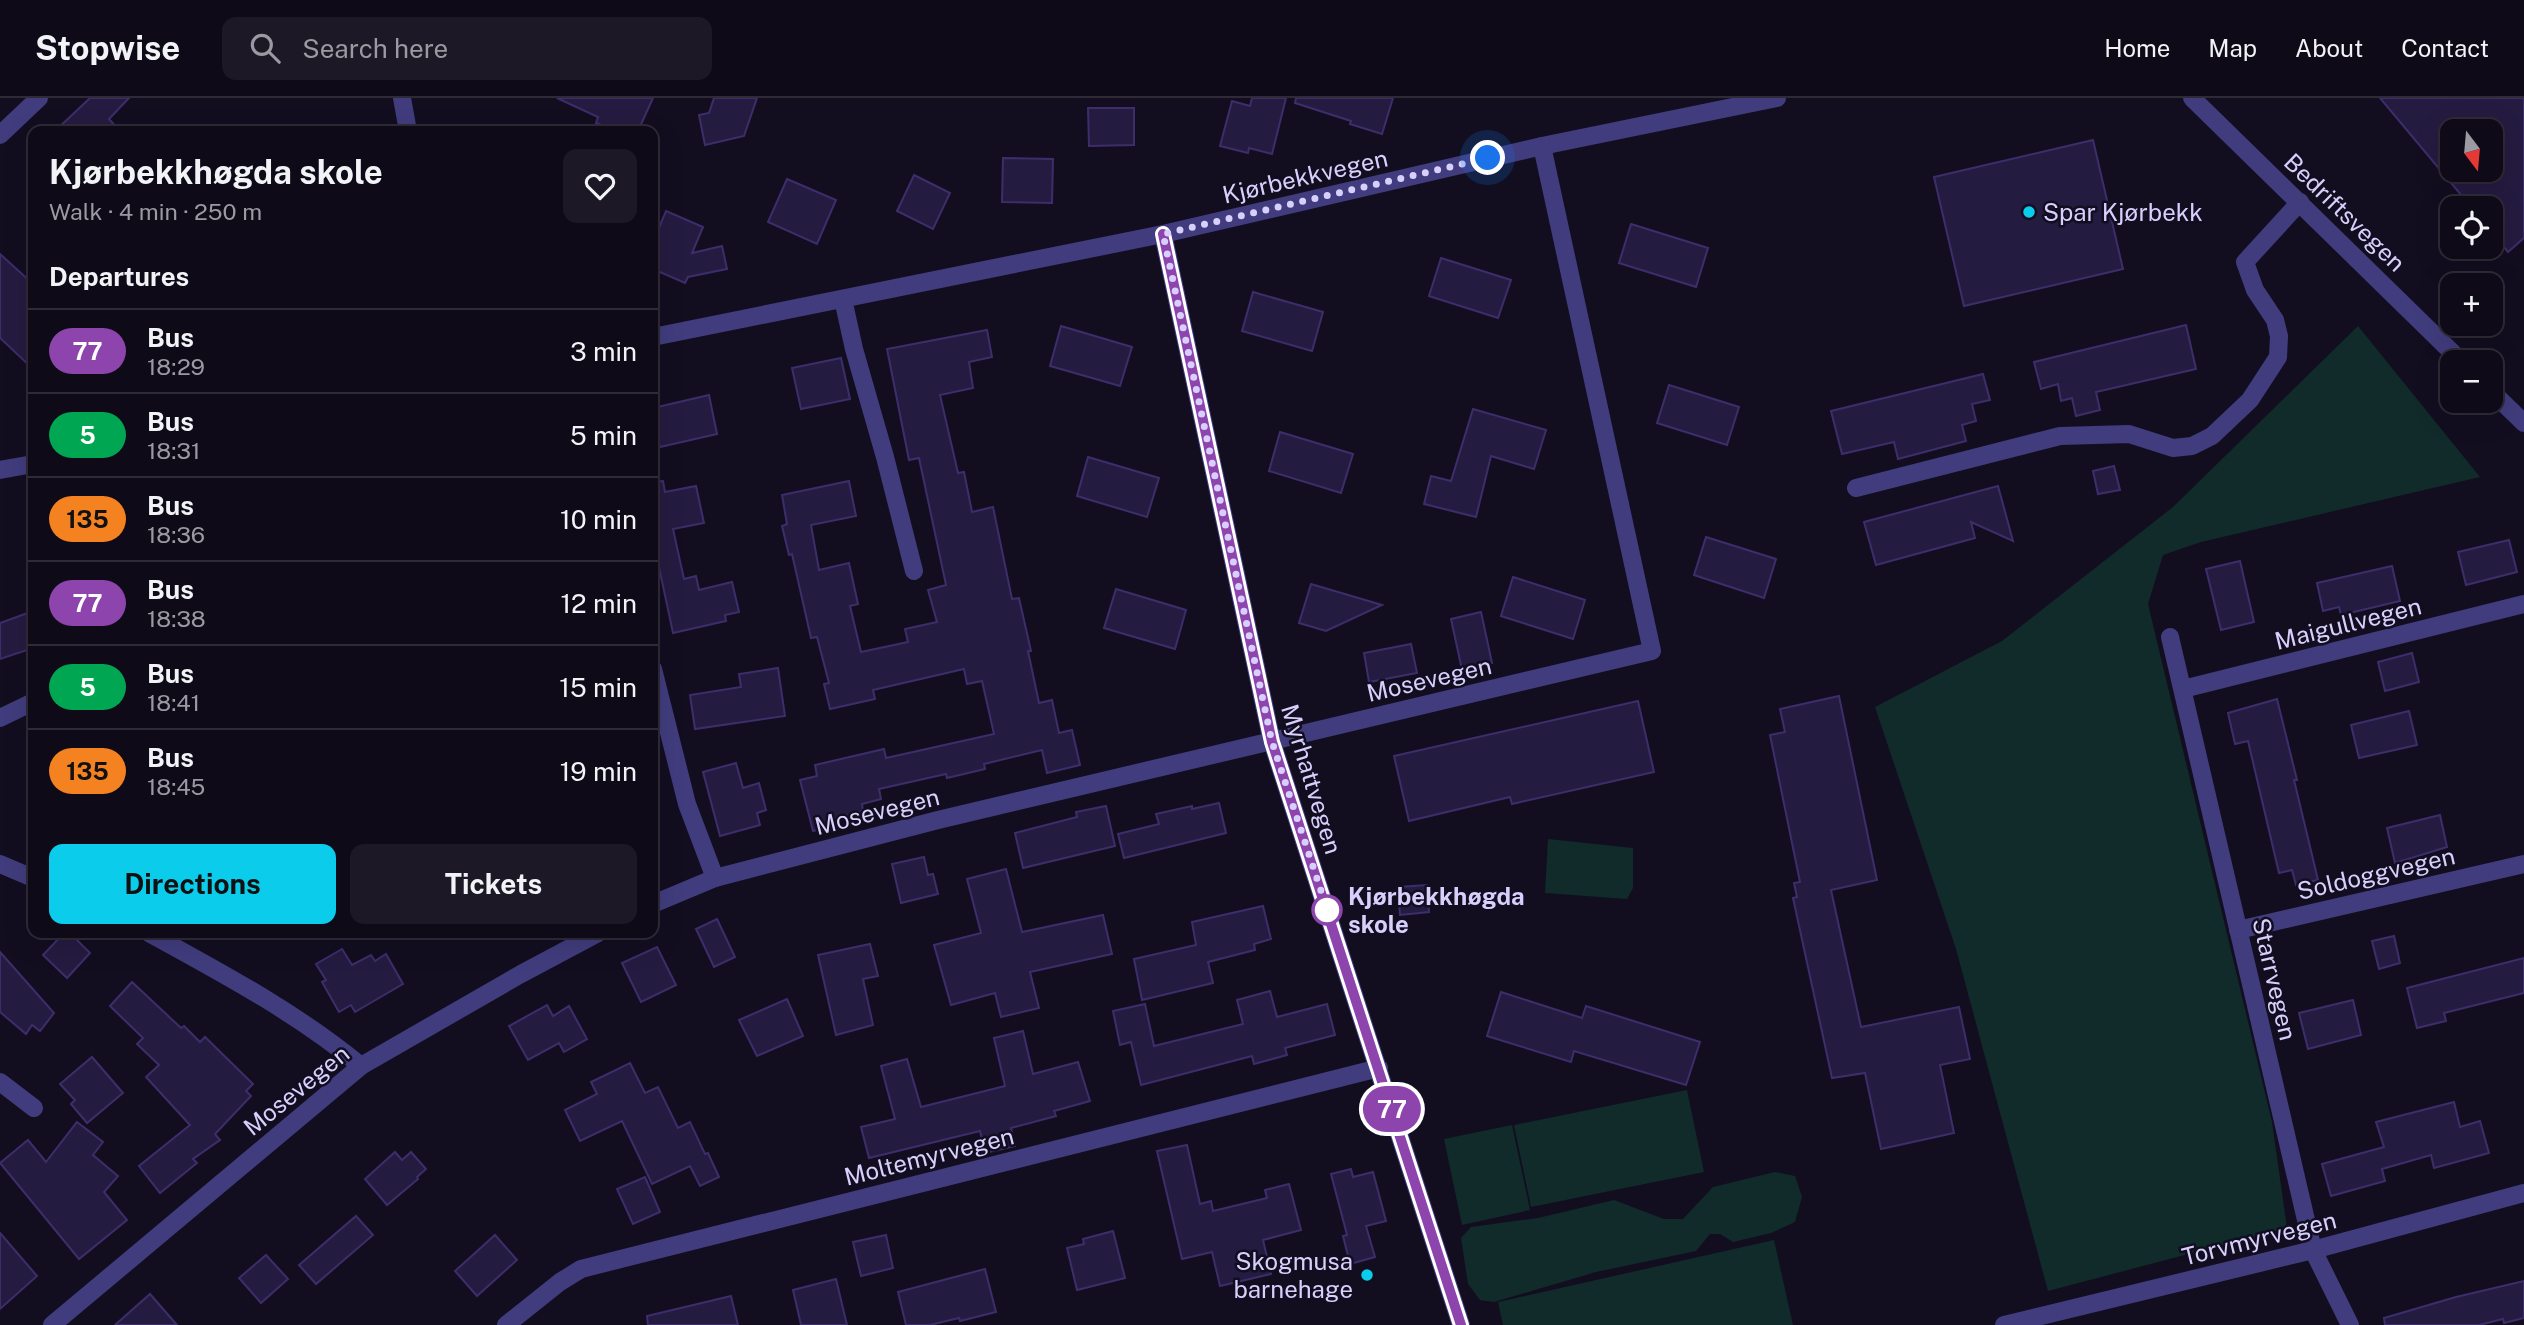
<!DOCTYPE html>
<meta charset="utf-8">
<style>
:root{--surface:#0e0a18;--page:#1c1825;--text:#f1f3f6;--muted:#9b9aa2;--line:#2e2b37;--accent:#0cccec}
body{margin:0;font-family:"Public Sans",sans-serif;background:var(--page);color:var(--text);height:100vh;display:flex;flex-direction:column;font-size:26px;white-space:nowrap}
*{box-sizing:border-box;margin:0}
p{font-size:23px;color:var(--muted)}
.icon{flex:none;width:38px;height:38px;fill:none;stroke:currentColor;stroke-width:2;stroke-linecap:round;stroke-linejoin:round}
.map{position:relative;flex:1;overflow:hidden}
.sheet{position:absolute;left:28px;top:28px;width:630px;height:812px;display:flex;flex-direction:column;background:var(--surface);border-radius:14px;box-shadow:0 7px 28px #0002,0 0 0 2px var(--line)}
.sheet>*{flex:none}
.badge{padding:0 14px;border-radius:23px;font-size:24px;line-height:46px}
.needle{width:46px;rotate:164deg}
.tools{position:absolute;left:2440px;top:21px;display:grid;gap:14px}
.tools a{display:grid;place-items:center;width:63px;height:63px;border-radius:14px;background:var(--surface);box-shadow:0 7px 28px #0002,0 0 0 2px var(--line);font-size:35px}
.you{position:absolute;width:35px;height:35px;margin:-18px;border:5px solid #fff;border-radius:50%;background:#1a73e8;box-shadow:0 0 0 10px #1a73e833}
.map>.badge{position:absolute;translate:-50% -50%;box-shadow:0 0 0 4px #fff}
h2{padding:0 21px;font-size:26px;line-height:63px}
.round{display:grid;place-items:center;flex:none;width:74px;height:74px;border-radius:14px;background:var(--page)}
.summary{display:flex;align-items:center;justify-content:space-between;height:119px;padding:0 21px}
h1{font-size:33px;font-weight:700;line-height:52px}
.primary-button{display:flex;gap:14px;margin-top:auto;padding:14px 21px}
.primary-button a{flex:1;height:80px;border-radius:14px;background:var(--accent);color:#111;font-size:28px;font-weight:700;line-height:80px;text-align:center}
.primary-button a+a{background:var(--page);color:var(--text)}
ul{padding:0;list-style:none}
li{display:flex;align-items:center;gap:21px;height:84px;padding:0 21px;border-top:2px solid var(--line)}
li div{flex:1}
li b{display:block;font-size:26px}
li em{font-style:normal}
li .badge{min-width:77px;font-weight:700;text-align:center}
header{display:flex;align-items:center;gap:42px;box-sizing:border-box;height:98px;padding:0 35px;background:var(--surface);border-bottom:2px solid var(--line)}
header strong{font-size:33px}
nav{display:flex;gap:38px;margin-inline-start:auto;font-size:24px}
.search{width:490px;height:63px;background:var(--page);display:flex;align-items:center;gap:18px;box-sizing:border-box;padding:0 24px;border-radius:14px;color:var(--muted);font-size:26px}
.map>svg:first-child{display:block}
.green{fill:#112a2a}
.building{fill:#241b40;stroke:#3d2e6b;stroke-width:2;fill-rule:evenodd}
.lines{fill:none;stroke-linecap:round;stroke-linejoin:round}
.minor{stroke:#413c7d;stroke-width:18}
.line-casing{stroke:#fff;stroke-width:16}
.line{stroke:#8e44ad;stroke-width:10}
.walk{stroke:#d7d0fd;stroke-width:7;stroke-dasharray:0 12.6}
.poi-dot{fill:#0cccec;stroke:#120e20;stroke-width:2.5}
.stop-dot{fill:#fff;stroke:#8e44ad;stroke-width:3.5}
.labels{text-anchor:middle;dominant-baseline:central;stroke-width:5;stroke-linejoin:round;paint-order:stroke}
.street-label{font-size:24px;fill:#d7d0fd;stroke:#120e20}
.poi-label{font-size:24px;fill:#d7d0fd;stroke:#120e20;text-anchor:start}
.stop-label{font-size:24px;font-weight:bold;fill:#d7d0fd;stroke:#120e20;text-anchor:start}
</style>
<header>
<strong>Stopwise</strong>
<div class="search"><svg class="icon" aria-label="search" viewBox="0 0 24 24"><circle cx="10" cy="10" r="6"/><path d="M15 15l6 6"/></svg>Search here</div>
<nav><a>Home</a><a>Map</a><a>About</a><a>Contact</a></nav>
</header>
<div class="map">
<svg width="2524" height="1227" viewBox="0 0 2524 1227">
<rect width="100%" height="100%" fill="#120e20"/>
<!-- green -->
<g class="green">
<path d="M2358,228L2480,379L2201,444L2163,457L2148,506L2272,1024L2287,1130L2048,1193L1956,851L1875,609L2002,543L2173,409Z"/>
<path d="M1548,741L1633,750V790L1627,801L1545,795Z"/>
<path d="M1687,992L1704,1074L1531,1109L1514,1027Z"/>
<path d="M1512,1027L1530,1112L1462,1127L1444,1041Z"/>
<path d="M1775,1074L1795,1078L1802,1099L1795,1124L1771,1135L1733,1144L1720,1136H1710L1696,1153L1596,1174L1494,1204L1480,1202L1468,1186L1461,1140L1471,1129L1538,1120L1614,1102L1664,1121H1683L1713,1089Z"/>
<path d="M1774,1142L1793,1227H1503L1498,1204Z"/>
</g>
<!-- building -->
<g class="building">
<path d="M90,0H129L109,21L120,33H55Z"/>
<path d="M557,0H653L638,33H617L596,25L598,19Z"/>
<path d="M714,0H757L744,38L705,47L699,17L709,15Z"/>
<path d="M1252,0H1286L1272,56L1249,50L1248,55L1220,48L1232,3L1250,8Z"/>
<path d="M1296,0H1393L1382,36L1350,26L1351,23L1295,5Z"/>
<path d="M2380,0H2524V140L2508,154L2490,132V110H2472ZM2452,33H2490V72H2452Z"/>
<path d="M1088,10H1134V47L1089,48Z"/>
<path d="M2093,42L2123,171L1964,208L1934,79Z"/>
<path d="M1003,60L1053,61L1052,105L1002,104Z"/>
<path d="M914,77L950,95L933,131L897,113Z"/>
<path d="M787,81L836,102L817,146L768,124Z"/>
<path d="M666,113L703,129L692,155L722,148L727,171L688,179L685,185L653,171V144Z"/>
<path d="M1631,126L1708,150L1696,189L1619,165Z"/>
<path d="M0,156L33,186V271L0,240Z"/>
<path d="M1441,160L1511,182L1498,220L1429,198Z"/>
<path d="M1253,194L1323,214L1312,253L1242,233Z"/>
<path d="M2186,227L2196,271L2096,294L2100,312L2076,318L2072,300L2061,303L2058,286L2041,291L2034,264Z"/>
<path d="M1061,228L1132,249L1120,288L1050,268Z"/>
<path d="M987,232L992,259L969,264L973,290L940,297L958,375L964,374L972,414L993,409L1012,501L1019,500L1031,553H1028L1039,605L1052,602L1059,635L1072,632L1080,667L1047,675L1042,652L984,666L985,671L947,680L946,676L879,691L881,701L862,706L863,713L832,721L833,728L813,733L800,682L817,678L815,667L884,651L886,660L994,636L982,583L967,586L964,571L873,592L875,601L830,611L824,586L829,585L817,539L811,540L792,456L789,457L782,428L787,426L782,397L849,383L856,418L811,427L819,472L849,465L858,506L850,508L861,554L908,544L905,531L937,524L928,492L946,487L919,360L909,362L887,251Z"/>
<path d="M841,260L850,301L801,311L792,270Z"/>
<path d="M1983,276L1990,302L1972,306L1976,323L1962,327L1966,343L1898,361L1894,344L1842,356L1831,313Z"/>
<path d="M1669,287L1739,309L1727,347L1657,325Z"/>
<path d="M709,297L717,336L660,349L659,346L653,347V310Z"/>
<path d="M1473,311L1546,332L1534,371L1491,358L1476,419L1424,406L1431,378L1451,383Z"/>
<path d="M1280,334L1353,356L1341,395L1269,373Z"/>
<path d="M1088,359L1159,380L1147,419L1077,398Z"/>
<path d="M2114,368L2120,392L2098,396L2093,373Z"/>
<path d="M663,383L665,394L696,388L704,425L673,431L684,481L696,478L699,492L732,484L739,514L725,517L726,523L673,535L653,441V384Z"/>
<path d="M1998,388L2013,443L1971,424L1975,440L1876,467L1864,424Z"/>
<path d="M1706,439L1776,461L1764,500L1694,477Z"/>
<path d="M2509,442L2517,474L2466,487L2458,454Z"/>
<path d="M2240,463L2254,524L2221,532L2206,471Z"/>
<path d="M2392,468L2400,503L2341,517L2339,509L2323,513L2317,485Z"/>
<path d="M1513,479L1585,502L1573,541L1501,518Z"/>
<path d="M1311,486L1382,507L1326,533L1299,525Z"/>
<path d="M1116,491L1186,512L1175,551L1104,530Z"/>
<path d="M33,513V550L0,561V525Z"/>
<path d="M1481,514L1492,565L1462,572L1451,521Z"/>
<path d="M1411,546L1417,575L1369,584L1364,555Z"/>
<path d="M2412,555L2419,584L2385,593L2378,564Z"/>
<path d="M778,570L785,618L695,631L690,597L741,589L739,576Z"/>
<path d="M1839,598L1877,782L1831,792L1861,929L1959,909L1970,961L1940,967L1954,1035L1881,1051L1865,975L1832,980L1793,800L1797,799L1794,785L1800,784L1770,637L1785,634L1780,611Z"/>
<path d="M2277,601L2297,682H2294L2318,782L2296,787L2292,772L2279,775L2248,643L2235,646L2228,615Z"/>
<path d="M1638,603L1654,674L1512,706L1510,699L1409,723L1394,658Z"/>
<path d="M2409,613L2417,647L2359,660L2351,627Z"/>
<path d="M736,665L743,690L759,685L766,712L757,715L760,727L720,738L703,674Z"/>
<path d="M1219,705L1226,735L1124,760L1118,736L1159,726L1156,716L1192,708V711Z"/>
<path d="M1106,708L1115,748L1023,770L1015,735L1077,719L1076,714Z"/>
<path d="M2440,717L2447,749L2395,765L2387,730Z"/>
<path d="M924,759L928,777L933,776L938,796L901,805L892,766Z"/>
<path d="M1006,771L1022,834L1103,817L1112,856L1030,874L1039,910L1001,919L995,895L951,907L934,847L981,835L967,781Z"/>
<path d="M1427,787L1429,814L1400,817L1398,789Z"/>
<path d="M1263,808L1271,841L1254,846L1255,852L1208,864L1213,885L1142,902L1134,861L1196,847L1192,824Z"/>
<path d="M717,821L735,859L714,869L696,831Z"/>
<path d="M64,835H70L90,855L67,880L43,857Z"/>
<path d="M2394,838L2400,865L2379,871L2372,843Z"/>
<path d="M870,846L878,878L863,881L873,927L836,937L818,857Z"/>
<path d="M657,849L676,887L641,904L622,865Z"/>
<path d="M342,851L352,867L371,857L375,863L386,856L403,886L355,914L351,907L339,914L322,884L326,882L316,866Z"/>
<path d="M0,854L54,915L40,933L32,927L26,936L0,914Z"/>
<path d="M2524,860V895L2444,915L2446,923L2417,930L2407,890Z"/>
<path d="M132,884L181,930L184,928L200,944L205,939L253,986L246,993L251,998L215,1036L220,1042L193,1061L197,1065L160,1095L139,1068L190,1027L146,979L159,967L137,946L143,940L110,908Z"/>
<path d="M1270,893L1277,919L1327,906L1335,937L1285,950L1287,957L1254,966L1252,958L1141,987L1131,944L1120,947L1113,913L1145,906L1154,948L1243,926L1237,902Z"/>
<path d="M1501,894L1582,920L1586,908L1700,944L1686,987L1574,953L1571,964L1487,938Z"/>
<path d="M787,901L803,938L757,958L739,922Z"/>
<path d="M2353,902L2361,937L2308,951L2299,915Z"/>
<path d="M547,907L553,918L569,908L587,941L564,954L559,945L528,962L509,928Z"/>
<path d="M1023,933L1033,976L1078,964L1090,1003L1054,1013L1056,1018L1011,1030L1015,1048L985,1055L980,1033L869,1060L861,1029L895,1021L881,968L907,961L921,1009L1005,988L994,940Z"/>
<path d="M92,959L123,995L87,1025L71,1006L75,1002L60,986Z"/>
<path d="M630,965L645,995L658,989L678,1030L690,1024L705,1056L708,1055L719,1079L700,1088L690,1068L652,1086L622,1023L580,1043L565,1012L597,996L591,984Z"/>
<path d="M2454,1004L2460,1029L2480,1023L2489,1055L2434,1070L2431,1057L2382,1071L2385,1083L2331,1098L2322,1066L2384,1049L2376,1024Z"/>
<path d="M77,1024L103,1044L93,1057L118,1078L104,1094L127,1122L79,1161L0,1065L28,1042L46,1064Z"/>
<path d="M1187,1047L1200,1106L1211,1103L1213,1113L1267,1100L1265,1092L1289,1086L1301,1132L1263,1142L1271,1176L1220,1188L1212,1154L1182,1161L1157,1053Z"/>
<path d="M395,1054L402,1062L411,1054L426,1071L417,1079L418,1081L387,1107L365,1081Z"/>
<path d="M1351,1071L1353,1079L1373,1074L1386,1123L1366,1128L1375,1159L1350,1166L1343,1138L1347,1137L1331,1076Z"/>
<path d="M645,1079L660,1114L633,1126L617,1091Z"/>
<path d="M356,1118L373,1137L316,1186L299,1167Z"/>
<path d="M1113,1133L1125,1180L1077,1192L1067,1150L1084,1146L1083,1141Z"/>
<path d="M0,1135L37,1178L0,1211Z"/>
<path d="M495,1137L517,1162L477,1198L455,1173Z"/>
<path d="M886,1137L893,1170L861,1178L853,1144Z"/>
<path d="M266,1157L288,1181L261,1205L239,1180Z"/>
<path d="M985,1171L996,1214L960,1223L959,1220L930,1227H906L898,1194Z"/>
<path d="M836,1181L847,1227H801L793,1192Z"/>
<path d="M2524,1183V1220L2504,1225L2503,1221L2479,1227H2385L2384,1220L2456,1199Z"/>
<path d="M150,1196L177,1227H115Z"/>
<path d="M731,1198L738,1227H648L647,1218Z"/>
</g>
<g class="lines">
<!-- minor -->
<g class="minor">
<path d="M402,0L408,33"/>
<path d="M2192,0L2462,264"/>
<path d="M0,37L39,0"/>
<path d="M1163,136L1272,644L1461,1227"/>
<path d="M843,201L854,251L885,359L914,473"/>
<path d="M653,239L1163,136L1542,48L1777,0"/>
<path d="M2490,292L2524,325"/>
<path d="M0,372L33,366"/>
<path d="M1856,390L2060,338L2129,336L2173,350L2192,348L2212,338L2250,302L2278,259L2279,238L2275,222L2255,192L2245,164L2300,104"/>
<path d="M2170,539L2313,1152L2350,1227"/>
<path d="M653,571L687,706L715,780"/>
<path d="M2183,591L2524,506"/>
<path d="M0,620L33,604"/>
<path d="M0,766L33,780"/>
<path d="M653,806L715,780L938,722L1652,553L1542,48"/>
<path d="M2238,832L2524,766"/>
<path d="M149,835C222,875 297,915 361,968"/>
<path d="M0,984L34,1010"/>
<path d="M52,1227L361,968L521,876L598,835"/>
<path d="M506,1227L560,1184L581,1171L1379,970"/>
<path d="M2004,1227L2313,1152L2524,1095"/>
</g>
</g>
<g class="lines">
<!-- line casing -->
<g class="line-casing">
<path id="line" d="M1163,136L1272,644L1461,1227"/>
</g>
<!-- line -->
<use href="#line" class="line"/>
<!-- walk -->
<path class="walk" d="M1327,812L1328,814L1272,644L1163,136L1488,60"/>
</g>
<!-- markers -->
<g class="poi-dot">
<circle cx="2029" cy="114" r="7"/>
<circle cx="1367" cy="1177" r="7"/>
</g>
<circle class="stop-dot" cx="1327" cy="812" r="14"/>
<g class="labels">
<!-- street labels -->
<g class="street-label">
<text transform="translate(1305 78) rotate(-13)">Kjørbekkvegen</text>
<text transform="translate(2345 114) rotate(44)">Bedriftsvegen</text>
<text transform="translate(2348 525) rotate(-14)">Maigullvegen</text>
<text transform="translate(1429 581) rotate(-13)">Mosevegen</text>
<text transform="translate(1312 681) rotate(73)">Myrhattvegen</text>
<text transform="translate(877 713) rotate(-14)">Mosevegen</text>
<text transform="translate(2376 775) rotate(-13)">Soldoggvegen</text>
<text transform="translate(2275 881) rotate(77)">Starrvegen</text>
<text transform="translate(296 992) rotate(-39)">Mosevegen</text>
<text transform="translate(929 1058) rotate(-14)">Moltemyrvegen</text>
<text transform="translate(2259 1140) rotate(-14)">Torvmyrvegen</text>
</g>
<!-- poi labels -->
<g class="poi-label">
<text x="2043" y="114">Spar Kjørbekk</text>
<text x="1353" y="1163" text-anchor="end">Skogmusa<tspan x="1353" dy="28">barnehage</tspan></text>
</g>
<!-- stop labels -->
<g class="stop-label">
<text x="1348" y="798">Kjørbekkhøgda<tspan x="1348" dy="28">skole</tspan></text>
</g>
</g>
</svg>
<div class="tools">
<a><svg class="needle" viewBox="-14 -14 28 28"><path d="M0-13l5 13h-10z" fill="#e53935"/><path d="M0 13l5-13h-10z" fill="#9b9aa2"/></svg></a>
<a><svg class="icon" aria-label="locate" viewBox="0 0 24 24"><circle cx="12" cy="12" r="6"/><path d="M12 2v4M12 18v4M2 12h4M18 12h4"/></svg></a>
<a>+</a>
<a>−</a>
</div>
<div class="you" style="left:1488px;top:60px"></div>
<b class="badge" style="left:1392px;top:1011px;background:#8e44ad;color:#fff">77</b>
<section class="sheet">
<div class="summary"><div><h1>Kjørbekkhøgda skole</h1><p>Walk · 4 min · 250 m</p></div><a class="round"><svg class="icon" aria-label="heart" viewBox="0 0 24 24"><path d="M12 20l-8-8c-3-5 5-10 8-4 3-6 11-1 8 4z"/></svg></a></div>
<h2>Departures</h2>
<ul>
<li><span class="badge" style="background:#8e44ad;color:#fff">77</span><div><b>Bus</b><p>18:29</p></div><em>3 min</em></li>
<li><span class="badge" style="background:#00a651;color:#fff">5</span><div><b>Bus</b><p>18:31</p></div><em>5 min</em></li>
<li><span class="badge" style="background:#f58220;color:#111">135</span><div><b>Bus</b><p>18:36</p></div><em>10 min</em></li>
<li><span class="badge" style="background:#8e44ad;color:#fff">77</span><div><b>Bus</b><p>18:38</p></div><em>12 min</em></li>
<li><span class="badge" style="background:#00a651;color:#fff">5</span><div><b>Bus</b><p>18:41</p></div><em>15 min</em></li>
<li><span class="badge" style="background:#f58220;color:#111">135</span><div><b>Bus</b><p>18:45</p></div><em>19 min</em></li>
</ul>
<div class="primary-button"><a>Directions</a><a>Tickets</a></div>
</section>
</div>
